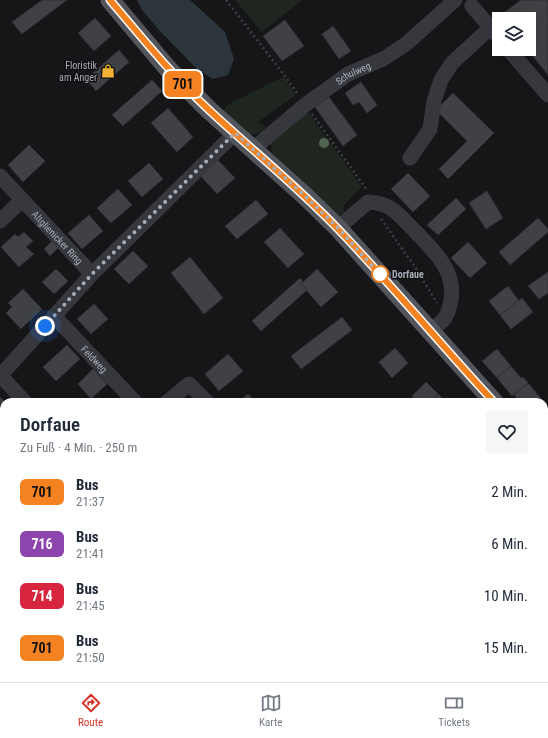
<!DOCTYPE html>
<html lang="de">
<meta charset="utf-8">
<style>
:root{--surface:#fff;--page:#f6f6f7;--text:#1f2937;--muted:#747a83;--line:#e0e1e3;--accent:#d93025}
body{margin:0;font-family:"Roboto Condensed",sans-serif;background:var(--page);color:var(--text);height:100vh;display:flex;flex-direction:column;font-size:15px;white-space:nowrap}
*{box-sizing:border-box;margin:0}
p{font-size:13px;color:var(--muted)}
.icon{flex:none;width:22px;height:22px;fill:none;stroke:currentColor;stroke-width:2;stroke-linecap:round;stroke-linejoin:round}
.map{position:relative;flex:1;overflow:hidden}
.panel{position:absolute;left:0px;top:398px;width:548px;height:284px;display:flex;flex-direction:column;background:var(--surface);border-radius:12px 12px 0 0;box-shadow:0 4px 16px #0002}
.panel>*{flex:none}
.badge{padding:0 8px;border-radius:6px;font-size:14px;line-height:26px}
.fabs{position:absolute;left:492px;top:12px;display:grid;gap:8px}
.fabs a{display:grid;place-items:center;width:44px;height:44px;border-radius:0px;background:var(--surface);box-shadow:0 4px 16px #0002;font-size:20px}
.you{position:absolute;width:20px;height:20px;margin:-10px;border:3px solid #fff;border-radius:50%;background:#1a73e8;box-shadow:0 0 0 6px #1a73e833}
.map>.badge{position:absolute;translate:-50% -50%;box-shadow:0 0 0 2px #fff}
.round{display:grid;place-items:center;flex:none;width:42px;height:42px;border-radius:0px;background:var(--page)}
.summary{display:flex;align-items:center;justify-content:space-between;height:68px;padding:0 20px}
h1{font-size:19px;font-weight:600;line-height:30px}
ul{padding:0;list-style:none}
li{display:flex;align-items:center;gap:12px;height:52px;padding:0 20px}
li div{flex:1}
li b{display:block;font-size:15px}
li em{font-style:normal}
li .badge{min-width:44px;font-weight:700;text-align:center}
.menu{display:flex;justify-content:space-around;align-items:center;height:56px;border-top:1px solid var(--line);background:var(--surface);font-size:11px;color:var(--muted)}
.menu a{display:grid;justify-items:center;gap:2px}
.menu .selected{color:var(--accent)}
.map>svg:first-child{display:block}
.green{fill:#1e261f}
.water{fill:#2c353c}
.building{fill:#404145;stroke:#303034}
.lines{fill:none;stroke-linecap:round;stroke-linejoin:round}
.path{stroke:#3d3f44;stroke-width:2.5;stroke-dasharray:2 3;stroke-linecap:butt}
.minor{stroke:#37383d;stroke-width:15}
.major{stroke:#53555c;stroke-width:19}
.tree{fill:#506452}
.line-casing{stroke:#fff;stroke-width:9}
.line{stroke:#f58220;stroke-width:6}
.walk{stroke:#a8adb8;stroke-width:4;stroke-dasharray:0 7.2}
.stop-dot{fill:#fff;stroke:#f58220;stroke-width:2}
.labels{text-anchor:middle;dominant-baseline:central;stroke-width:3;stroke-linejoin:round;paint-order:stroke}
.poi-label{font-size:10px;fill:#a8adb8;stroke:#111113;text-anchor:end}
.street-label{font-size:10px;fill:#a8adb8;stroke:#111113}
.stop-label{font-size:10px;font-weight:bold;fill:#a8adb8;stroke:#111113;text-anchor:start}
</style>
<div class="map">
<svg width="548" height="682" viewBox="0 0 548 682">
<rect width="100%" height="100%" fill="#161618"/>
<!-- green -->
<g class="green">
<path d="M235,0H302L262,32Z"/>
<path d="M281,78H285L296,95L258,122L267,127L258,134L249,135L223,111L227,105Z"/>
<path d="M308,112L362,187L343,206L346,216L338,218L272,155L271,144L273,140Z"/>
</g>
<!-- water -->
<path class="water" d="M137,0H190L225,32L234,59L228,75L213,79L197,69L158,29L142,10Z"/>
<!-- building -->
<g class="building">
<path d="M42,0H67L22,34L12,22Z"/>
<path d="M521,0H548V75L527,49H529V19H504L501,15Z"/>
<path d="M95,18L111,36L94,51L78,33Z"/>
<path d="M285,20L304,46L282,61L263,36Z"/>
<path d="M333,26L351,51L339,59L322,34Z"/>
<path d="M119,50L129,62L96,91L86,79Z"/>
<path d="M152,80L162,91L123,126L112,115Z"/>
<path d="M361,82L377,105L367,113L359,102L353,105L345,93Z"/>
<path d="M453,93L494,133L448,179L439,169L467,141L436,110Z"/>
<path d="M329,97L357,135L343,146L315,107Z"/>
<path d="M168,108L193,137L177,152L151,123Z"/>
<path d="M29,145L45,161L23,182L8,165Z"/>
<path d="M216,158L235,178L217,194L199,174Z"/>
<path d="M149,163L163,179L142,197L128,181Z"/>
<path d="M408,173L430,196L413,212L391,189Z"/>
<path d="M118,189L132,205L111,223L97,208Z"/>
<path d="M487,191L503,218L486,229L469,203Z"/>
<path d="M456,198L466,209L438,235L427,225Z"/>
<path d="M256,200L268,214L237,239L225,226Z"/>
<path d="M89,215L103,231L82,249L68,233Z"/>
<path d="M538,218L548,229V232L510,265L499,252Z"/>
<path d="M280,228L304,254L288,268L264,242Z"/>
<path d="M24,232L33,241L26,247L34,254L19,267L1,247L15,234L18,237Z"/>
<path d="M52,241L59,247L50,256L44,249Z"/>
<path d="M468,242L487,263L470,278L451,258Z"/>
<path d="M133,251L148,266L129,284L114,269Z"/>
<path d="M190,257L223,298L204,314L171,273Z"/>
<path d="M56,269L68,281L54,294L42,282Z"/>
<path d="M317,269L338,292L321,307L301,284Z"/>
<path d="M548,272V293L539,299L528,286Z"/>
<path d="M300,278L303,282L301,284L307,290L261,331L252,321Z"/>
<path d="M508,286L519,301L500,315L489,301Z"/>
<path d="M23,289L42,309L21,329L6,313L12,307L8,303Z"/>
<path d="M522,298L533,312L511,329L500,315Z"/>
<path d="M94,304L108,319L91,334L77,319Z"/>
<path d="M342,317L352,330L301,369L291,356Z"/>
<path d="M67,345L80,359L56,381L43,367Z"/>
<path d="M395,348L408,363L392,378L379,362Z"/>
<path d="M497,349L511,366L497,378L482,361Z"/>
<path d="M228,354L243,371L219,391L205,374Z"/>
<path d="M511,366L521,378L523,377L528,383L512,396L497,378Z"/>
<path d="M93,369L107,384L91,399L78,384Z"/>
<path d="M426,382L438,394L430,402H418L412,396Z"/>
<path d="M528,383L544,402H520L514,395Z"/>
<path d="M248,394L255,402H238Z"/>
<path d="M438,394L446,402H430Z"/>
<path d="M0,397L5,402H4V426L0,422Z"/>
<path d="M544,526L548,530V547L544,551Z"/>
<path d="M493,678H523L527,682H497Z"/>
</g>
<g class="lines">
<!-- path -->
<g class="path">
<path d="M226,0L275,63L298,94"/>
<path d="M312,114L367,190"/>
<path d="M381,219L415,267L437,303"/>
</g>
<!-- minor -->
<g class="minor">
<path d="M472,6L499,38"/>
<path d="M508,49L548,95"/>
<path id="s1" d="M253,149L305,105L348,74L383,59L406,44L455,0"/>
<path d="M410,158L430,129L434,101L441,80L452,63L490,28"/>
<path id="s2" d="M0,176L92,274"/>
<path d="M0,221L22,200"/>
<path d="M338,228L368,202C393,203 399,216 416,232C434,251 456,271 451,300C450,306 448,313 445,318C441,323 435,327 431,331"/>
<path id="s3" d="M54,316L135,402"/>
<path d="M0,375L25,402"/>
<path d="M0,376L92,274L235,133"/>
<path d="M167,402L189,384L207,402"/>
<path d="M273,678L277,682"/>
<path d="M460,678L463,682"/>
</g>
<!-- major -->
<g class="major">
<path d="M110,0L169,70L209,110L304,195L338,228L494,402"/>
<path d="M544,455L548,459"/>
</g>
</g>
<!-- trees -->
<circle class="tree" cx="324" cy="143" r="5"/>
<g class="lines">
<!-- line casing -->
<g class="line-casing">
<path id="line" d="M110,0C142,38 173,76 209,110C252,150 298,187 338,229C392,285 441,345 494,402"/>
</g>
<!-- line -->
<use href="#line" class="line"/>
<!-- walk -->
<path class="walk" d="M45,326L92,274L235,133L304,195L338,228L384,279L380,274"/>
</g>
<!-- icons -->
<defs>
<g id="shop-bare" transform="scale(1.08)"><path d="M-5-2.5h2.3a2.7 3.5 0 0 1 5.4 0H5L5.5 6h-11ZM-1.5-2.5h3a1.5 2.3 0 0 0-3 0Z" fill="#f2b134" stroke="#111113" stroke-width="2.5" paint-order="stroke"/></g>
</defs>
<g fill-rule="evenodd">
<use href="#shop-bare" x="108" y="71"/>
</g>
<!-- markers -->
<circle class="stop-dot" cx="380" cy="274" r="8"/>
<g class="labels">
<!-- poi labels -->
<g class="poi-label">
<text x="97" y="65">Floristik<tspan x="97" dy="12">am Anger</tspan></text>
</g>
<!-- street labels -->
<g class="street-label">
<text stroke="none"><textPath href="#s1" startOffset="126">Schulweg</textPath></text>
<text stroke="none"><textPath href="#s2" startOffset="84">Altglienicker Ring</textPath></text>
<text stroke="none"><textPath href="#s3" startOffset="59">Feldweg</textPath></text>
</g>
<!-- stop labels -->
<g class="stop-label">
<text x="392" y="274">Dorfaue</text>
</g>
</g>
</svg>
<div class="fabs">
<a><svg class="icon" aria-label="layers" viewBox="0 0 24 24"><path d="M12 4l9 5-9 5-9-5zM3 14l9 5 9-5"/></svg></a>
</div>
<div class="you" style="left:45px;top:326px"></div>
<b class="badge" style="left:183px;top:84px;background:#f58220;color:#111">701</b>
<section class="panel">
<div class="summary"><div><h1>Dorfaue</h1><p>Zu Fuß · 4 Min. · 250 m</p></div><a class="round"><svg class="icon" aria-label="heart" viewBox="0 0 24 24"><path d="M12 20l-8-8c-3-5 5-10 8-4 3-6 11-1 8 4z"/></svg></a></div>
<ul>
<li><span class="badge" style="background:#f58220;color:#111">701</span><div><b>Bus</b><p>21:37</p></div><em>2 Min.</em></li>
<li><span class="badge" style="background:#8e44ad;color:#fff">716</span><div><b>Bus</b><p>21:41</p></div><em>6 Min.</em></li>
<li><span class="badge" style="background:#d7263d;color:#fff">714</span><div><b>Bus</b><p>21:45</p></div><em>10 Min.</em></li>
<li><span class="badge" style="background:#f58220;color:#111">701</span><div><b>Bus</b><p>21:50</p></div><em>15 Min.</em></li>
</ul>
</section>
</div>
<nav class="menu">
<a class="selected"><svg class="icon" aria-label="directions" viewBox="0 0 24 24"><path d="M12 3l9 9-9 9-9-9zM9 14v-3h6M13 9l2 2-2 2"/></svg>Route</a>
<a><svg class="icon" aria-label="map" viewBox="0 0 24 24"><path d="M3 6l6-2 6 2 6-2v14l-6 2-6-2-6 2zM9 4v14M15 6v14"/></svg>Karte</a>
<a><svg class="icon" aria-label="tickets" viewBox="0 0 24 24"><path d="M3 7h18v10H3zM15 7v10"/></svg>Tickets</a>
</nav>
